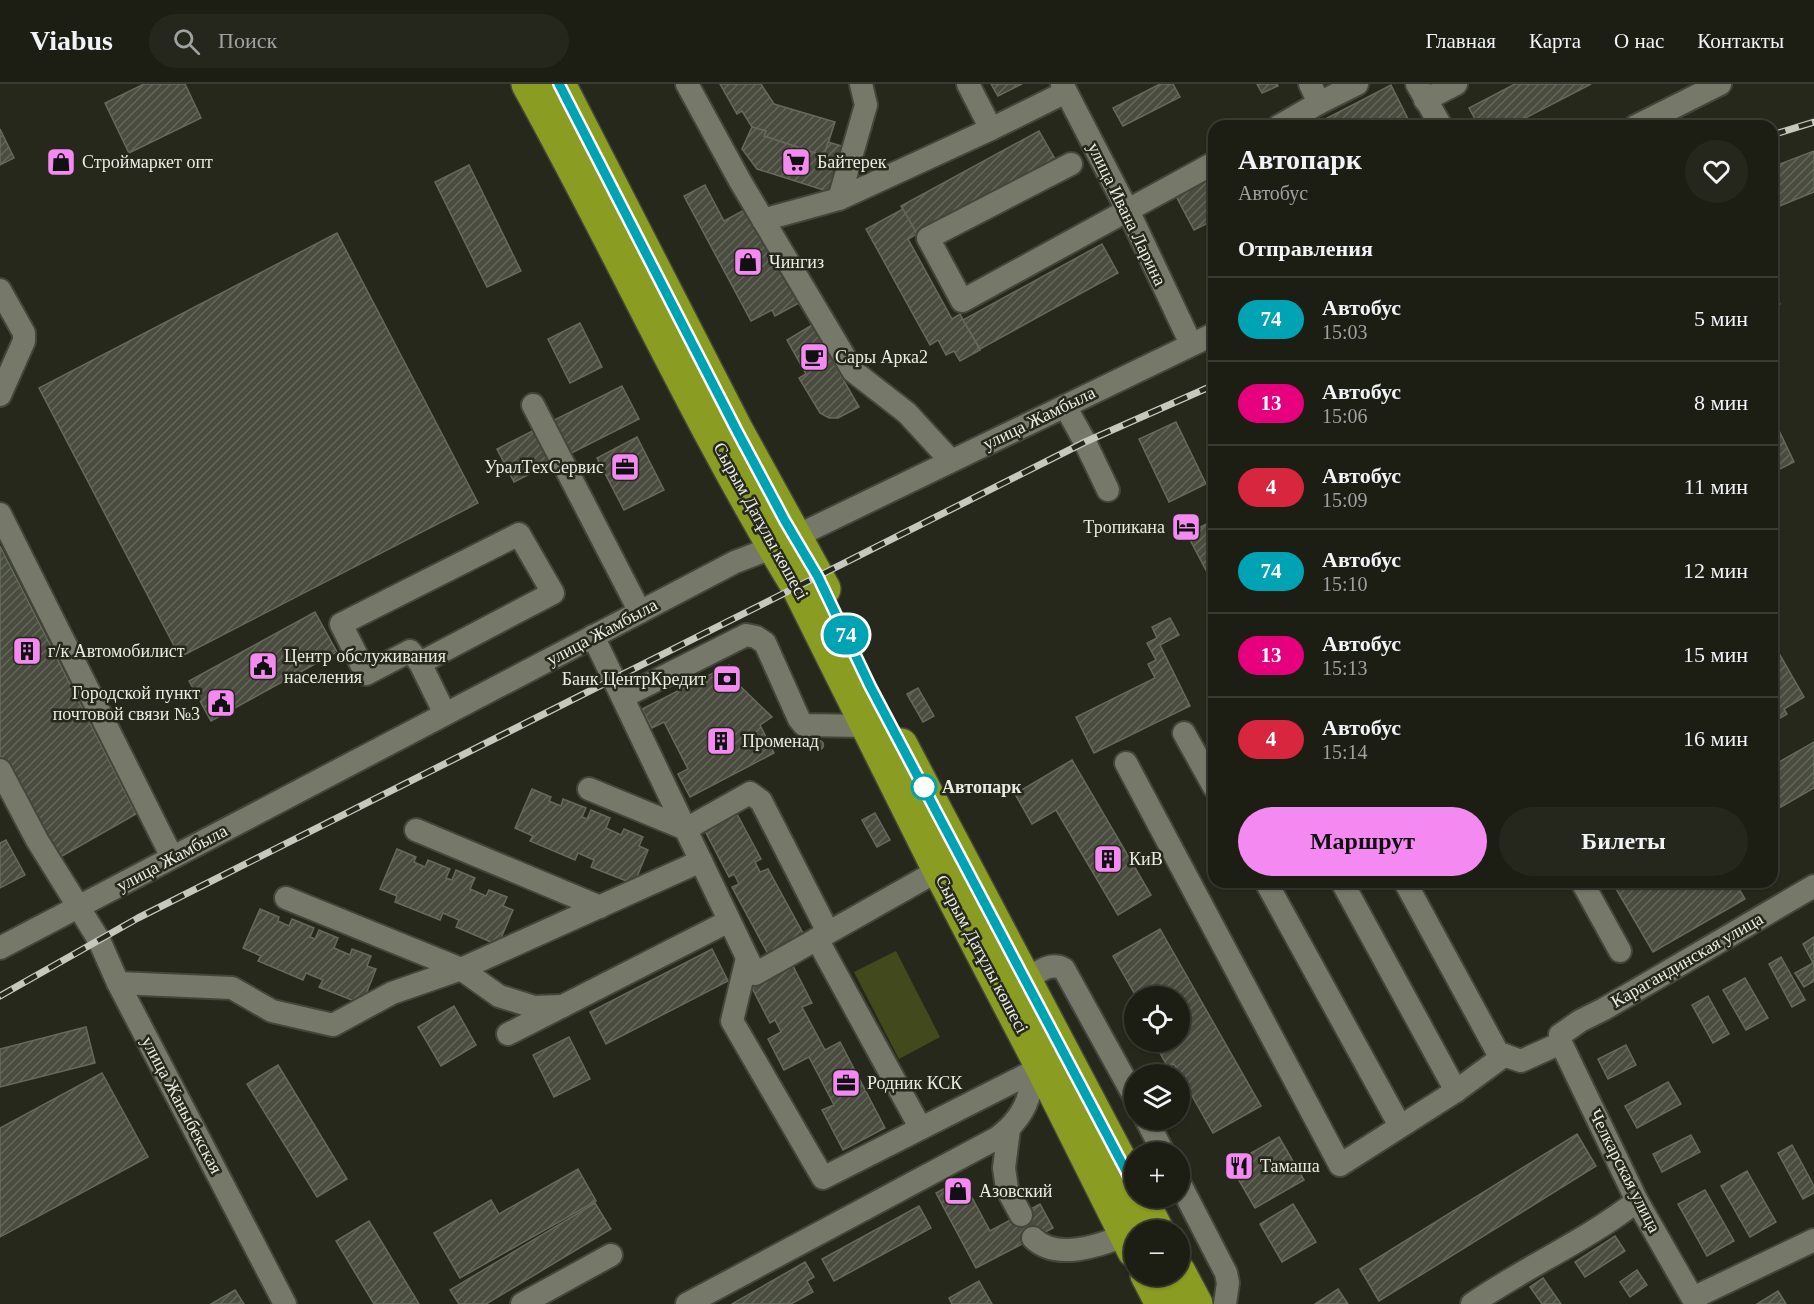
<!DOCTYPE html>
<html lang="ru">
<meta charset="utf-8">
<style>
:root{--surface:#1c1e14;--page:#25271d;--text:#f1f3f6;--muted:#a0a2a0;--line:#3a3c34;--accent:#f389f1}
body{margin:0;font-family:Georgia,serif;background:var(--page);color:var(--text);height:100vh;display:flex;flex-direction:column;font-size:22px;white-space:nowrap}
*{box-sizing:border-box;margin:0}
p{font-size:20px;color:var(--muted)}
.icon{flex:none;width:33px;height:33px;fill:none;stroke:currentColor;stroke-width:2;stroke-linecap:round;stroke-linejoin:round}
.map{position:relative;flex:1;overflow:hidden}
.drawer{position:absolute;left:1208px;top:36px;width:570px;height:768px;display:flex;flex-direction:column;background:var(--surface);border-radius:18px;box-shadow:0 2px 4px #0004,0 0 0 2px var(--line)}
.drawer>*{flex:none}
.badge{padding:0 12px;border-radius:20px;font-size:21px;line-height:39px}
.tools{position:absolute;left:1124px;top:902px;display:grid;gap:12px}
.tools a{display:grid;place-items:center;width:66px;height:66px;border-radius:50%;background:var(--surface);box-shadow:0 2px 4px #0004,0 0 0 2px var(--line);font-size:30px}
.map>.badge{position:absolute;translate:-50% -50%;box-shadow:0 0 0 3px #fff}
h2{padding:0 30px;font-size:22px;line-height:54px}
.round{display:grid;place-items:center;flex:none;width:63px;height:63px;border-radius:32px;background:var(--page)}
.head{display:flex;align-items:center;justify-content:space-between;height:102px;padding:0 30px}
h1{font-size:28px;font-weight:800;line-height:45px}
.cta{display:flex;gap:12px;margin-top:auto;padding:12px 30px}
.cta a{flex:1;height:69px;border-radius:36px;background:var(--accent);color:#111;font-size:24px;font-weight:800;line-height:69px;text-align:center}
.cta a+a{background:var(--page);color:var(--text)}
ul{padding:0;list-style:none}
li{display:flex;align-items:center;gap:18px;height:84px;padding:0 30px;border-top:2px solid var(--line)}
li div{flex:1}
li b{display:block;font-size:22px}
li em{font-style:normal}
li .badge{min-width:66px;font-weight:700;text-align:center}
header{display:flex;align-items:center;gap:36px;box-sizing:border-box;height:84px;padding:0 30px;background:var(--surface);border-bottom:2px solid var(--line)}
header strong{font-size:28px}
nav{display:flex;gap:33px;margin-inline-start:auto;font-size:21px}
.search{width:420px;height:54px;background:var(--page);display:flex;align-items:center;gap:15px;box-sizing:border-box;padding:0 21px;border-radius:33px;color:var(--muted);font-size:22px}
.map>svg:first-child{display:block}
.garden{fill:#424a1d}
.building{fill:url(#building-hatch);stroke:#666a5b;stroke-width:1.5}
.lines{fill:none;stroke-linecap:round;stroke-linejoin:round}
.minor-casing{stroke:#43463b;stroke-width:26}
.highway-casing{stroke:#43463b;stroke-width:36}
.minor{stroke:#76796a;stroke-width:22}
.highway{stroke:#8a9c21;stroke-width:33}
.rail-casing{stroke:#c6c8be;stroke-width:7}
.rail{stroke:#25281b;stroke-width:4.5;stroke-dasharray:14;stroke-linecap:butt}
.line-casing{stroke:#fff;stroke-width:14}
.line{stroke:#00a3b4;stroke-width:9}
.stop-dot{fill:#fff;stroke:#00a3b4;stroke-width:3}
.labels{text-anchor:middle;dominant-baseline:central;stroke-width:5;stroke-linejoin:round;paint-order:stroke}
.poi-label{font-size:18px;fill:#eaece3;stroke:#25281b;text-anchor:start}
.street-label{font-size:18px;fill:#eaece3;stroke:#25281b}
.stop-label{font-size:18px;font-weight:bold;fill:#eaece3;stroke:#25281b;text-anchor:start}
</style>
<header>
<strong>Viabus</strong>
<div class="search"><svg class="icon" aria-label="search" viewBox="0 0 24 24"><circle cx="10" cy="10" r="6"/><path d="M15 15l6 6"/></svg>Поиск</div>
<nav><a>Главная</a><a>Карта</a><a>О нас</a><a>Контакты</a></nav>
</header>
<div class="map">
<svg width="1814" height="1220" viewBox="0 0 1814 1220">
<defs>
<pattern id="building-hatch" width="6" height="6" patternUnits="userSpaceOnUse" patternTransform="scale(1.5)"><rect width="6" height="6" fill="#494c3e"/><path d="M-1 1l2-2M0 6l6-6M5 7l2-2" fill="none" stroke="#63665a"/></pattern>
</defs>
<rect width="100%" height="100%" fill="#25281b"/>
<!-- garden -->
<path class="garden" d="M896,867L940,953L899,975L854,888Z"/>
<!-- building -->
<g class="building">
<path d="M144,0H185L201,34L129,69L105,19Z"/>
<path d="M720,0H761L774,20L835,38L824,72L764,52L766,47L752,43L742,27L737,30Z"/>
<path d="M991,0H1022L998,12Z"/>
<path d="M1160,0H1173L1180,13L1123,42L1113,24Z"/>
<path d="M1257,0H1277L1278,2L1262,9Z"/>
<path d="M1515,0H1591L1510,42H1479L1469,24Z"/>
<path d="M1391,1L1408,35L1395,42H1312Z"/>
<path d="M752,43L766,47L764,52L824,72L828,58L845,63L830,108L757,85L742,65Z"/>
<path d="M0,45L14,74L0,81Z"/>
<path d="M1039,47L1055,75L917,150L901,122Z"/>
<path d="M1814,67V108L1772,125V83Z"/>
<path d="M469,81L521,187L487,203L435,98Z"/>
<path d="M1214,92V136L1194,146L1176,112Z"/>
<path d="M705,101L724,137L748,124L799,219L775,232L772,226L751,237L684,112Z"/>
<path d="M903,125L917,150L908,155L952,235L960,230L980,266L960,277L954,267L946,271L938,256L930,261L866,145Z"/>
<path d="M337,149L478,419L180,573L39,304Z"/>
<path d="M1102,160L1118,189L980,265L963,236Z"/>
<path d="M1772,204L1780,220L1772,225Z"/>
<path d="M580,239L602,283L570,299L548,255Z"/>
<path d="M812,241L859,323L838,334H829L820,329L799,294L806,290L787,256Z"/>
<path d="M622,302L639,335L514,398L497,365Z"/>
<path d="M1772,332L1794,378L1772,389Z"/>
<path d="M1176,338L1206,400L1169,418L1139,355Z"/>
<path d="M637,353L664,406L624,426L597,374Z"/>
<path d="M1214,436V487L1208,490L1187,450Z"/>
<path d="M0,462L136,730L57,775L0,671Z"/>
<path d="M315,528L337,568L211,637L189,597Z"/>
<path d="M1170,534L1179,551L1160,561L1190,622L1094,669L1076,633L1155,594L1148,580L1156,576L1147,559L1157,554L1152,543Z"/>
<path d="M1772,557L1804,613L1784,625L1787,630L1772,639Z"/>
<path d="M729,581L740,602L772,633L760,641L774,669L690,713L678,690L688,685L664,638L652,644L642,625Z"/>
<path d="M918,604L934,632L923,638L907,610Z"/>
<circle cx="819" cy="661" r="4.5"/>
<path d="M1814,658V704L1772,728V682Z"/>
<path d="M1072,676L1151,811L1118,831L1056,726L1032,740L1015,710Z"/>
<path d="M532,705L551,713L549,717L561,722L563,715L586,724L582,733L587,735L591,726L610,734L606,744L621,751L624,745L643,753L639,762L648,766L634,800L591,783L594,776L578,769L575,776L530,757L533,752L515,744Z"/>
<path d="M875,729L890,756L877,763L862,736Z"/>
<path d="M737,730L761,775L755,778L760,788L768,785L804,851L768,870L732,803L739,800L734,790L729,793L705,747Z"/>
<path d="M6,756L25,791L0,804V759Z"/>
<path d="M397,765L416,773L414,778L425,783L428,776L450,785L446,794L452,796L456,786L475,794L470,805L486,812L489,806L507,813L503,822L513,826L498,861L456,843L459,836L443,829L440,836L395,818L397,812L380,805Z"/>
<path d="M1612,798H1735L1745,815L1653,868Z"/>
<path d="M260,825L279,833L278,837L289,842L292,835L314,844L310,853L315,855L319,846L338,854L334,864L350,871L352,865L371,872L367,882L376,885L362,920L319,903L323,896L306,889L303,896L258,877L261,872L243,864Z"/>
<path d="M1160,845L1261,1022L1213,1049L1174,980L1168,983L1153,957H1179V912H1136L1113,872Z"/>
<path d="M1814,853V897L1804,903L1795,889L1813,879L1803,860Z"/>
<path d="M712,865L728,897L606,960L590,928Z"/>
<path d="M1781,873L1805,916L1792,923L1769,880Z"/>
<path d="M793,882L812,919L802,923L825,966L840,958L885,1044L843,1066L822,1026L834,1021L809,973L784,986L768,955L781,948L775,936L770,939L752,904Z"/>
<path d="M1745,894L1768,934L1746,946L1723,906Z"/>
<path d="M1708,912L1729,950L1713,959L1692,921Z"/>
<path d="M454,922L476,961L441,982L418,943Z"/>
<path d="M86,943L95,979L0,1003V965Z"/>
<path d="M569,953L590,995L554,1013L533,971Z"/>
<path d="M1626,961L1636,981L1608,995L1598,975Z"/>
<path d="M278,981L347,1095L317,1113L247,1000Z"/>
<path d="M102,989L148,1073L0,1153V1044Z"/>
<path d="M1668,998L1681,1020L1637,1044L1625,1022Z"/>
<path d="M1577,1050L1596,1082L1379,1217L1360,1185Z"/>
<path d="M1691,1051L1700,1068L1662,1088L1653,1070Z"/>
<path d="M1279,1053L1304,1096L1255,1124L1230,1081Z"/>
<path d="M1792,1061L1814,1102V1109L1803,1115L1778,1069Z"/>
<path d="M578,1085L596,1117L460,1194L434,1149L491,1116L499,1130Z"/>
<path d="M1747,1087L1776,1138L1750,1153L1721,1102Z"/>
<path d="M962,1095L990,1147L1040,1120L1053,1144L976,1184L936,1109Z"/>
<path d="M1705,1106L1734,1157L1707,1172L1678,1120Z"/>
<path d="M595,1119L611,1145L486,1220H459L450,1206Z"/>
<path d="M1293,1120L1316,1158L1282,1178L1260,1140Z"/>
<path d="M919,1122L931,1144L834,1197L822,1175Z"/>
<path d="M369,1137L419,1220H374L336,1157Z"/>
<path d="M1615,1152L1625,1167L1585,1193L1575,1178Z"/>
<path d="M805,1178L814,1193L807,1197L813,1208L791,1220H732Z"/>
<path d="M1637,1186L1647,1201L1630,1213L1620,1198Z"/>
<path d="M1543,1194L1561,1220H1542L1530,1203Z"/>
<path d="M979,1197L992,1220H952L949,1214Z"/>
<path d="M1338,1205L1348,1220H1315Z"/>
<path d="M235,1206L244,1220H211Z"/>
<path d="M1778,1207L1786,1220H1757Z"/>
</g>
<g class="lines">
<!-- minor casing -->
<g class="minor-casing">
<g id="minor">
<path d="M687,0L740,97L853,287L907,329L951,377"/>
<path d="M968,0L991,45"/>
<path d="M1062,0L1133,137L1191,260"/>
<path d="M1417,0L1441,42"/>
<path d="M1425,16L1456,0"/>
<path d="M1319,19L1357,0"/>
<path d="M1279,42L1319,19L1310,0"/>
<path d="M1636,42L1720,0"/>
<path d="M1071,80L928,154L962,217L1214,79"/>
<path d="M839,115L866,21L861,0"/>
<path d="M763,136L839,115L991,45L1066,8"/>
<path d="M0,206L24,249V257L0,311"/>
<path d="M533,321L640,528"/>
<path d="M1065,322L1085,358L1108,406"/>
<path d="M0,430L172,773"/>
<path d="M593,552L755,890L939,786"/>
<path d="M420,579L553,509L519,450L341,540L366,590L410,567L420,579L445,630"/>
<path d="M623,613L746,551L756,553L765,559L799,635L804,641L867,642"/>
<path d="M1184,649L1214,703"/>
<path d="M1126,679L1340,1081L1456,1007"/>
<path d="M0,686L37,756L99,856L118,899L285,1220"/>
<path d="M589,705L686,745L750,709L761,717L828,848"/>
<path d="M416,746L600,823"/>
<path d="M1266,798L1400,1042"/>
<path d="M1342,798L1456,1007L1505,971"/>
<path d="M1405,798L1498,969L1521,977L1561,959"/>
<path d="M1582,798L1620,867"/>
<path d="M286,814L461,885L499,912L534,923L563,922"/>
<path d="M817,855L920,1043"/>
<path d="M0,864L735,478L774,463L1214,250"/>
<path d="M747,874L732,937L823,1094L1042,983"/>
<path d="M1025,896C1038,889 1050,877 1064,885L1134,1012"/>
<path d="M118,899L232,904L272,927L333,941L392,909L461,885L701,777"/>
<path d="M508,950L729,837"/>
<path d="M1146,1035L1163,1068"/>
<path d="M1009,1045L1004,1084L1007,1105L1021,1131"/>
<path d="M1179,1098L1226,1189L1228,1199L1225,1220"/>
<path d="M1033,1154C1056,1177 1099,1162 1126,1151"/>
<path d="M1693,1214L1814,1156"/>
<path d="M522,1220L611,1171"/>
<path d="M687,1220L997,1054C1020,1037 1033,1016 1031,988"/>
<path d="M1472,1220C1525,1183 1586,1157 1637,1117"/>
<path d="M1696,1220L1637,1117L1561,959L1560,951L1580,937L1604,925L1814,802"/>
</g>
</g>
<!-- highway casing -->
<g class="highway-casing">
<g id="highway">
<path d="M528,0C620,166 699,341 798,503L939,786L1042,983L1134,1167"/>
<path d="M559,0L737,347L824,505"/>
<path d="M901,661L1134,1103"/>
<path d="M1140,1113L1157,1146"/>
<path d="M1179,1188L1196,1220"/>
<path d="M1147,1191L1162,1220"/>
</g>
</g>
<!-- minor -->
<use href="#minor" class="minor"/>
<!-- highway -->
<use href="#highway" class="highway"/>
<!-- rail casing -->
<g class="rail-casing">
<g id="rail">
<path d="M1772,51L1814,38"/>
<path d="M0,912L138,834L1085,358L1214,301"/>
</g>
</g>
<!-- rail -->
<use href="#rail" class="rail"/>
</g>
<g class="lines">
<!-- line casing -->
<g class="line-casing">
<path id="line" d="M559,0L737,347L785,437L818,493L870,602L1134,1102"/>
</g>
<!-- line -->
<use href="#line" class="line"/>
</g>
<!-- icons -->
<defs>
<g id="shop-square" transform="scale(1.5)"><rect x="-9" y="-9" width="18" height="18" rx="4" fill="#f389f1" stroke="#25281b"/><path d="M-5-2.5h2.3a2.7 3.5 0 0 1 5.4 0H5L5.5 6h-11ZM-1.5-2.5h3a1.5 2.3 0 0 0-3 0Z" fill="#111"/></g>
<g id="supermarket-square" transform="scale(1.5)"><rect x="-9" y="-9" width="18" height="18" rx="4" fill="#f389f1" stroke="#25281b"/><path d="M-6-5.5h2.5l.6 2H6L4.5 2H-2.5L-4.4-4H-6ZM-1.5 3.2a1.3 1.3 0 1 0 .1 0ZM3 3.2a1.3 1.3 0 1 0 .1 0Z" fill="#111"/></g>
<g id="cafe-square" transform="scale(1.5)"><rect x="-9" y="-9" width="18" height="18" rx="4" fill="#f389f1" stroke="#25281b"/><path d="M-5.5-4.5H6V0H3Q3 3.5 0 3.5H-2.5Q-5.5 3.5-5.5 0ZM3-3.2v2h1.7v-2ZM-6 4.5H4V6H-6Z" fill="#111"/></g>
<g id="office-square" transform="scale(1.5)"><rect x="-9" y="-9" width="18" height="18" rx="4" fill="#f389f1" stroke="#25281b"/><path d="M-6-3h4V-5.5h4V-3h4V5H-6ZM-1-4.5V-3h2v-1.5ZM-6 0V1H6V0Z" fill="#111"/></g>
<g id="hotel-square" transform="scale(1.5)"><rect x="-9" y="-9" width="18" height="18" rx="4" fill="#f389f1" stroke="#25281b"/><path d="M-6-4.5h1.5V1H6V5H4.5V3h-9V5H-6ZM-4 0a1.8 1.8 0 1 1 3.6 0ZM.5 0V-2.5h3Q6-2.5 6 0Z" fill="#111"/></g>
<g id="building-square" transform="scale(1.5)"><rect x="-9" y="-9" width="18" height="18" rx="4" fill="#f389f1" stroke="#25281b"/><path d="M-4-6H4V6H1V3H-1V6H-4ZM-2.5-4.3h1.7v1.8h-1.7ZM.8-4.3h1.7v1.8H.8ZM-2.5-1h1.7V.8h-1.7ZM.8-1h1.7V.8H.8Z" fill="#111"/></g>
<g id="civic-square" transform="scale(1.5)"><rect x="-9" y="-9" width="18" height="18" rx="4" fill="#f389f1" stroke="#25281b"/><path d="M-.6-6.5H3V-4.5H.6V-3L4-1V1h2V6H-6V1h2V-1L-.6-3ZM-1.2 2.5V6h2.4V2.5Z" fill="#111"/></g>
<g id="bank-square" transform="scale(1.5)"><rect x="-9" y="-9" width="18" height="18" rx="4" fill="#f389f1" stroke="#25281b"/><path d="M-6-4H6V4H-6ZM0-2.3a2.3 2.3 0 1 0 0 4.6a2.3 2.3 0 1 0 0-4.6Z" fill="#111"/></g>
<g id="restaurant-square" transform="scale(1.5)"><rect x="-9" y="-9" width="18" height="18" rx="4" fill="#f389f1" stroke="#25281b"/><path d="M-5-6h1v4h1v-4h1v4h1v-4h1v5L-1.5 .5V6h-2V.5L-5-1ZM5-6V6H3V1.5H1.5Q1.5-4 5-6Z" fill="#111"/></g>
</defs>
<g fill-rule="evenodd">
<use href="#shop-square" x="61" y="78"/>
<use href="#supermarket-square" x="796" y="78"/>
<use href="#shop-square" x="748" y="178"/>
<use href="#cafe-square" x="814" y="273"/>
<use href="#office-square" x="625" y="383"/>
<use href="#hotel-square" x="1186" y="443"/>
<use href="#building-square" x="27" y="567"/>
<use href="#civic-square" x="263" y="582"/>
<use href="#bank-square" x="727" y="595"/>
<use href="#civic-square" x="221" y="619"/>
<use href="#building-square" x="721" y="657"/>
<use href="#building-square" x="1108" y="775"/>
<use href="#office-square" x="846" y="999"/>
<use href="#restaurant-square" x="1239" y="1082"/>
<use href="#shop-square" x="958" y="1107"/>
</g>
<!-- markers -->
<circle class="stop-dot" cx="924" cy="703" r="12"/>
<g class="labels">
<!-- poi labels -->
<g class="poi-label">
<text x="82" y="78">Строймаркет опт</text>
<text x="817" y="78">Байтерек</text>
<text x="769" y="178">Чингиз</text>
<text x="835" y="273">Сары Арка2</text>
<text x="604" y="383" text-anchor="end">УралТехСервис</text>
<text x="1165" y="443" text-anchor="end">Тропикана</text>
<text x="48" y="567">г/к Автомобилист</text>
<text x="284" y="572">Центр обслуживания<tspan x="284" dy="21">наcеления</tspan></text>
<text x="706" y="595" text-anchor="end">Банк ЦентрКредит</text>
<text x="200" y="609" text-anchor="end">Городской пункт<tspan x="200" dy="21">почтовой связи №3</tspan></text>
<text x="742" y="657">Променад</text>
<text x="1129" y="775">КиВ</text>
<text x="867" y="999">Родник КСК</text>
<text x="1260" y="1082">Тамаша</text>
<text x="979" y="1107">Азовский</text>
</g>
<!-- street labels -->
<g class="street-label">
<text transform="translate(1127 130) rotate(64)">улица Ивана Ларина</text>
<text transform="translate(1039 334) rotate(-26)">улица Жамбыла</text>
<text transform="translate(761 437) rotate(61)">Сырым Датұлы көшесі</text>
<text transform="translate(602 548) rotate(-28)">улица Жамбыла</text>
<text transform="translate(172 774) rotate(-28)">улица Жамбыла</text>
<text transform="translate(982 870) rotate(62)">Сырым Датұлы көшесі</text>
<text transform="translate(1687 876) rotate(-30)">Карагандинская улица</text>
<text transform="translate(182 1021) rotate(62)">улица Жаныбекская</text>
<text transform="translate(1625 1087) rotate(63)">Челкарская улица</text>
</g>
<!-- stop labels -->
<g class="stop-label">
<text x="942" y="703">Автопарк</text>
</g>
</g>
</svg>
<div class="tools">
<a><svg class="icon" aria-label="locate" viewBox="0 0 24 24"><circle cx="12" cy="12" r="6"/><path d="M12 2v4M12 18v4M2 12h4M18 12h4"/></svg></a>
<a><svg class="icon" aria-label="layers" viewBox="0 0 24 24"><path d="M12 4l9 5-9 5-9-5zM3 14l9 5 9-5"/></svg></a>
<a>+</a>
<a>−</a>
</div>
<b class="badge" style="left:846px;top:551px;background:#00a3b4;color:#fff">74</b>
<section class="drawer">
<div class="head"><div><h1>Автопарк</h1><p>Автобус</p></div><a class="round"><svg class="icon" aria-label="heart" viewBox="0 0 24 24"><path d="M12 20l-8-8c-3-5 5-10 8-4 3-6 11-1 8 4z"/></svg></a></div>
<h2>Отправления</h2>
<ul>
<li><span class="badge" style="background:#00a3b4;color:#fff">74</span><div><b>Автобус</b><p>15:03</p></div><em>5 мин</em></li>
<li><span class="badge" style="background:#e6007e;color:#fff">13</span><div><b>Автобус</b><p>15:06</p></div><em>8 мин</em></li>
<li><span class="badge" style="background:#d7263d;color:#fff">4</span><div><b>Автобус</b><p>15:09</p></div><em>11 мин</em></li>
<li><span class="badge" style="background:#00a3b4;color:#fff">74</span><div><b>Автобус</b><p>15:10</p></div><em>12 мин</em></li>
<li><span class="badge" style="background:#e6007e;color:#fff">13</span><div><b>Автобус</b><p>15:13</p></div><em>15 мин</em></li>
<li><span class="badge" style="background:#d7263d;color:#fff">4</span><div><b>Автобус</b><p>15:14</p></div><em>16 мин</em></li>
</ul>
<div class="cta"><a>Маршрут</a><a>Билеты</a></div>
</section>
</div>
